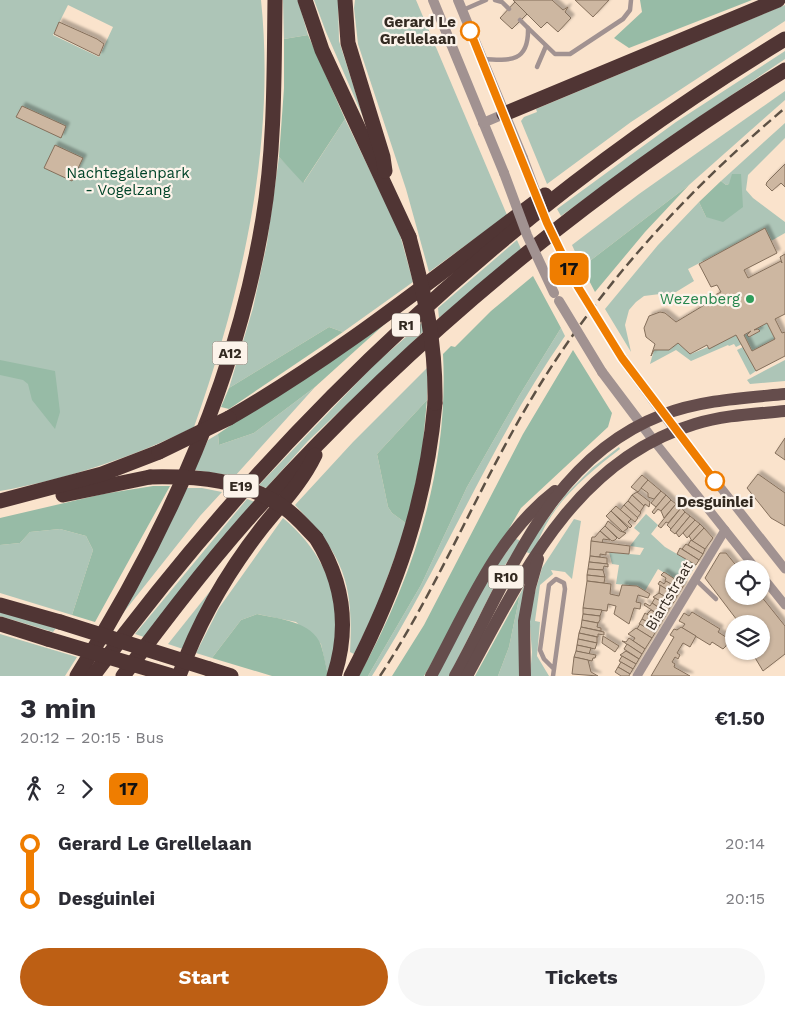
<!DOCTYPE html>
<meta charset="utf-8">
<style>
:root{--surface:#fff;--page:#f7f7f7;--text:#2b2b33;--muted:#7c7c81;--accent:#bd5f14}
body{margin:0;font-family:"Work Sans",sans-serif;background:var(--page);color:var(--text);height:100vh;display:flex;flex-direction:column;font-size:19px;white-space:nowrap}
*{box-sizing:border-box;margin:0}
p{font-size:16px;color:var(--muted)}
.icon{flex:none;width:28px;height:28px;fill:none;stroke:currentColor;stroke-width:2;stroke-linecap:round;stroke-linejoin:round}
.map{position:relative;height:676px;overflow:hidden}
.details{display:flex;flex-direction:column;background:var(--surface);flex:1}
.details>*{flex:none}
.badge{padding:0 10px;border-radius:8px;font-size:18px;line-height:32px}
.buttons{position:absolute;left:725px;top:560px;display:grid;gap:10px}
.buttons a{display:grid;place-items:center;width:45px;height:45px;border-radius:50%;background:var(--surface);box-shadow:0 1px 4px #0004;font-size:25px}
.map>.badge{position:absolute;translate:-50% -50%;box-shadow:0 0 0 2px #fff}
.legs{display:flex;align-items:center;gap:8px;height:55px;padding:0 20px;font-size:16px}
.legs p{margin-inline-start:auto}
.headline{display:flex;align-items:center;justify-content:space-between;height:85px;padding:0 20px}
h1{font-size:28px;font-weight:700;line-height:38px}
.action{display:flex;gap:10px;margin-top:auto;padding:10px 20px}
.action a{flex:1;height:58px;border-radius:30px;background:var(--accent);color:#fff;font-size:20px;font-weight:700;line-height:58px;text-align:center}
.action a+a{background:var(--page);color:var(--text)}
ul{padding:0 20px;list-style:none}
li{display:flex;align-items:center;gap:18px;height:55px;font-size:19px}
li i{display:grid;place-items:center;width:8px;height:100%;margin:0 6px;background:currentColor}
li i::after{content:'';width:12px;height:12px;margin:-6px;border:4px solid;border-radius:50%;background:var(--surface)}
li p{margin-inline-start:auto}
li:first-child i{background:linear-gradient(#0000 50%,currentColor 0)}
li:last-child i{background:linear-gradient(currentColor 50%,#0000 0)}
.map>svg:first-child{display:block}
.green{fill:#adc5b7;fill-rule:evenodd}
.forest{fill:#97bba6}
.building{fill:#cdb7a1;stroke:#846f5b;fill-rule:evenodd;filter:url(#shadow)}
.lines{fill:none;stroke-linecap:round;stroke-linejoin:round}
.service{stroke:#a19291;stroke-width:4.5}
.minor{stroke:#a19291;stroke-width:9}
.tertiary{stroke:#a19291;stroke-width:10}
.primary{stroke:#654d4c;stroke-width:12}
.motorway{stroke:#503534;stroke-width:15}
.rail{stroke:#5d5145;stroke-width:2.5;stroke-dasharray:10 5;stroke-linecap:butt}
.tertiary-bridge{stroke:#a19291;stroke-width:10}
.motorway-bridge{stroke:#503534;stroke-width:15}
.line-1-casing{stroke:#fff;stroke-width:11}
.line-1{stroke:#ef7d00;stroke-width:8}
.stop-1-dot{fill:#fff;stroke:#ef7d00;stroke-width:2.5}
.leisure-dot{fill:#2e9e5b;stroke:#fcf3ea;stroke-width:2}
.labels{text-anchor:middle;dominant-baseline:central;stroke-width:4.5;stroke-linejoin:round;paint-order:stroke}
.shield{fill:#fcf3ea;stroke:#6f665d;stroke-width:1}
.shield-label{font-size:14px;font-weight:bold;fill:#332a21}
.stop-label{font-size:15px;font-weight:bold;fill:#332a21;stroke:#fcf3ea;text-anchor:end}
.park-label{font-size:15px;fill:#004429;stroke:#fcf3ea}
.leisure-label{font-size:15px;fill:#27864d;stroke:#fcf3ea;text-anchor:end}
.street-label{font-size:15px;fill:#332a21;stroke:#fcf3ea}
</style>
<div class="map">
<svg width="785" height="676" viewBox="0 0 785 676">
<defs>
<filter id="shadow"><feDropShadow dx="3.5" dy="-3.5" stdDeviation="1" flood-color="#0004"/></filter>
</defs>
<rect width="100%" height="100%" fill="#fae3cc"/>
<!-- green -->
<g class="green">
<path d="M0,0H261C276,144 242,292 194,427C134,457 67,479 0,491ZM68,5L113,27L99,57L53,35Z"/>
<path d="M283,0H298L308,35L284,39Z"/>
<path d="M314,0H338L339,41L364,119L326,32Z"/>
<path d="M355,0H416L507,215L429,272L406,189L358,44L354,8Z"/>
<path d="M785,5V21L631,122L547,184L521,121L524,117L537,112L536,109Z"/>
<path d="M785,51V59L668,138L561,216L557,209L676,122Z"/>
<path d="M785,91V100L689,185L582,267L572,245L639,194Z"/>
<path d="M345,119L399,231L413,282L343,332L329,327L229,388L253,308L267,243L279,157L304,182Z"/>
<path d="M785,123V138L748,175L746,190L753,198L785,222V233L771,241L765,229L688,269L694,281L676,292L644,296L636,302L629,310L625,325L631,352L605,309L658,245L699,202L706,217L729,184L726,185L721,181Z"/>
<path d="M517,240L521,249L439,318L438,308Z"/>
<path d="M422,323L424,331L308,441L266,488L259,485L375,364Z"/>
<path d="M767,323L775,339L752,351L744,335L751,331L747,335L749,337L760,331L758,329L754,330Z"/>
<path d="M561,328L565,336C490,443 442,566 372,676H368L421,585L467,487L519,396Z"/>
<path d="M736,335L742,344L736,347L734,344L729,346L728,345L691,361L676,350L650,364L654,350H669L678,343L691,354Z"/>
<path d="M743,347L756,371L750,375L737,350Z"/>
<path d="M785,360V381L750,384L747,380Z"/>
<path d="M428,367L427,400L377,454L388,507L392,513L407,524L375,611L354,654L350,652C354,582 343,555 295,505L353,442Z"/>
<path d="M315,387L235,476L194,470L208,440L218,434L219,445L254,433Z"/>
<path d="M619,447L620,449C594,469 563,494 547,523C541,533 538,544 531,554L524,551L566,494L592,468Z"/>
<path d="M187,488H202L222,492L200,516L116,622Z"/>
<path d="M247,499L255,502L144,637L135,634Z"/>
<path d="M646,514L658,525L651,534L665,547L696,565L684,585L658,569L645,591L637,586L616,584L619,565L612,564L609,552L640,555L644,548L630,546L640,533L634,528Z"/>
<path d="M283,518C318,547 340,588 337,635C335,648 331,663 328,676L321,644L296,622L257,614L241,620L212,658L196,653L219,608Z"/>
<path d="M574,519L581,521L572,579L565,572L551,570L553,574L540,585L535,621L540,622L537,656L549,676H530L532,652L529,613L542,568Z"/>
<path d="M60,529L86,536L93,550L72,615L0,593V545L20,543L30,532Z"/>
<path d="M516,539L519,540V544L505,565L449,676H435L494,569Z"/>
<path d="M215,585L183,649L168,644Z"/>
<path d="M524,586L520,676H498L509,647L520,594Z"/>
<path d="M0,612L56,628L53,632L0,616Z"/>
<path d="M0,634L77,657L65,676H0Z"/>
</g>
<!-- forest -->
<g class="forest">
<path d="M640,0H752L629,48L614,38L642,12Z"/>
<path d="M308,35L345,119L303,183L279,157L284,88V39Z"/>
<path d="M732,174H741L743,207L723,222L706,217L699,202L721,181L726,185L729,184Z"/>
<path d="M689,185L645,232L595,292L582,267Z"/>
<path d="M533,276L561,328L519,396L467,487L421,585L368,676H359C414,576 449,469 443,354L451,346L455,347L491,311Z"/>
<path d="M397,313L315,387L254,433L219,445L218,434Z"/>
<path d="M329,327L343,332L229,409L221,407L229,388Z"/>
<path d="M573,350L612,413L608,427L521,508L424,676H392L424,625L523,434Z"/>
<path d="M0,360L55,371L60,412L55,429L32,400L28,384L23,380L0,375Z"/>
<path d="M427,400L422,453L407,524L392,513L388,507L377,454Z"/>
<path d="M153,486H170L95,622L72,615L93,550L86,536L60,529L30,532L20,543L0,545V518L103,494Z"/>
<path d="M520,594L509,647L498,676H475Z"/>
<path d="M257,614C279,619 312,621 321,645C324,655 326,666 328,676H272L212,658L241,620Z"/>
</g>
<!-- building -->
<g class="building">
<path d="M513,0H552L563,10L568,7L565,12L571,18L558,32L547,22L541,28Z"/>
<path d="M575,0H609L593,17Z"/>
<path d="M515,2L527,14L512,29L500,18Z"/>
<path d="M59,22L97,39L104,44L99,56L54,34Z"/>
<path d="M22,106L66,126L61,138L16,117Z"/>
<path d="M55,145L83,158L72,181L44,168Z"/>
<path d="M785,164V187L781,183L772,191L766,185L767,182Z"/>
<path d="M765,228L777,253L744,270L748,278L781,261L782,263L780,257L785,254V314L775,319L782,333L785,332V356L756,371L736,335L709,349L707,345L690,354L678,343L669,350H654L651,356L655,344L646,337L644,328L649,316L660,312L665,313L676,322L716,298L715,295L721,292L717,285L711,287L699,264ZM767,323L775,339L752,351L744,335L751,331L747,335L749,337L760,331L758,329L754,330Z"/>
<path d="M785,438V460L775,453Z"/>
<path d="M758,474L785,493V526L771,518L747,488Z"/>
<path d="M642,475L648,480L638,492L631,487Z"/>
<path d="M648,480L661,491L654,499L648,497V493L641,488Z"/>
<path d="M661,491L666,495L656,507L651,503Z"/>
<path d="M637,492L650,502L649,507L645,504L644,506L632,495Z"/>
<path d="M632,495L644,506L640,512L628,501Z"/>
<path d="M666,495L671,500L661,511L658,509L654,514L652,512Z"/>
<path d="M671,500L676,504L664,518L661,511Z"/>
<path d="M628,501L641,513L637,518L624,505Z"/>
<path d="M676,504L681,508L668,523L666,522L661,528L658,526Z"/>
<path d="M624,505L638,518L635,522L620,510Z"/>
<path d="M616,506L631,519L628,522L632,526L630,528L611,511Z"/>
<path d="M681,508L685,512L671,529L667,525Z"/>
<path d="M611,511L628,528L623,532L606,516Z"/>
<path d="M685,512L690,516L675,534L670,530Z"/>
<path d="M690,516L695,520L679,537L676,533Z"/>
<path d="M695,520L700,524L687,538L683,533Z"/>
<path d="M608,521L620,531L626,533L619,539L605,526Z"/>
<path d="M700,524L704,528L692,541L689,536Z"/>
<path d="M605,526L617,538L615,540L612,541L600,531Z"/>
<path d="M704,528L713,538L705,549L692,541Z"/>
<path d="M600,531L610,540L603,539L602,543L591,541L592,537H595Z"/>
<path d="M691,540L705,549L703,554L688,545Z"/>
<path d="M591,541L630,546L629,554L606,552V555L600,554V557L590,556Z"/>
<path d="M686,544L703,554L699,560L682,549Z"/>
<path d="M680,548L699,560L696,565L677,554Z"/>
<path d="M720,553H726L739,569H734V596H761L785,626V654L763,671L751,651H761V624H740L705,578Z"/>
<path d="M590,556L607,558V564L589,562Z"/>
<path d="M589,562L608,564V567L604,566L603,570L588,569Z"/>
<path d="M588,569L603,570L605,577L587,575Z"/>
<path d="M664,572L684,585L681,590L665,581L666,578L661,575Z"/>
<path d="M587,575L605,577L604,583L587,581Z"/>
<path d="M587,581L611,584L610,594L619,596L622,585L637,586L650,594L648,598L638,595L636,602L641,603L640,609L634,608L629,624L614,614L616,606L608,604L607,611L583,608Z"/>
<path d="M660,581L664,584L666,581L681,590L677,596L658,584Z"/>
<path d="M660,585L677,596L674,602L659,593Z"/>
<path d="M659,593L674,602L670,607L653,597Z"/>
<path d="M655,598L670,607L667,613L652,603Z"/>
<path d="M645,603L650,606L652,603L667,613L664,618L644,605Z"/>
<path d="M583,608L602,610L600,616L583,614Z"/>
<path d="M651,610L664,618L661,623L647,614Z"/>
<path d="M692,612L720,629L718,632L729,639L726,646L723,649L712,642L710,645L682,628L685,624L679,621L684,613L689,616Z"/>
<path d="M645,613L661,623L658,628L642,619Z"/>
<path d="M583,614L600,616V620L598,623L582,620Z"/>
<path d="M642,619L658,628L655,633L639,624Z"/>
<path d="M582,620L598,623L597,627L601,628V631L581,627Z"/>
<path d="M640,624L655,633L652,638L637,629Z"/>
<path d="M581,627L604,632V635L598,634V637L579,633Z"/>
<path d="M681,627L696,636L690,647L683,643L677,653L680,655L678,659L675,657L672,662L675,664L674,667L690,676H651L674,637L670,635L674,629L677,630Z"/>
<path d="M636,628L652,638L645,649L633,641L635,638L628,634Z"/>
<path d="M579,633L597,637V643L578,639Z"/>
<path d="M603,636L619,646L615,652L602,643Z"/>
<path d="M629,638L645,649L642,654L622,641L626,642Z"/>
<path d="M578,639L597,643L595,649L577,645Z"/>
<path d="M627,644L642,654L639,659L624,649Z"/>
<path d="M577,645L591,648L589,654L576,651Z"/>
<path d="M576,651L596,655L595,658H593L592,661L574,657Z"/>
<path d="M626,651L639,659L636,664L620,655Z"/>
<path d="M622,656L636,664L633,669L619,661Z"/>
<path d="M574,657L588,660L591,672L598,676L572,674Z"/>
<path d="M621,662L633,669L630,674L618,667Z"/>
<path d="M618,667L630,674L629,676H621L615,672Z"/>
</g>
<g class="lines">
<!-- service -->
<g class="service">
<path d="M495,0L502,2L509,9"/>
<path d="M463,10L486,0"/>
<path d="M528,28L555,54H570L623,19L630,10L631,0"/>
<path d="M482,59C511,61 529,62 528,28L520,20"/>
<path d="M537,67L546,46"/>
<path d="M695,579L716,599"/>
<path d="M553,676L554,669L565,589L564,583L556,579L549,585L540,650L544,659L554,669"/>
</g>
<!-- minor -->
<g class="minor">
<path d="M676,431L785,569"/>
<path d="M654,441L756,569"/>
<path d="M761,575L785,605"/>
<path d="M637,676L725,530"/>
</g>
<!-- tertiary -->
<g class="tertiary">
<path d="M433,0L504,173"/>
<path d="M458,0L523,158"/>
<path d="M483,123L504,114"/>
<path d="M622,358L676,431"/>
<path d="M602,372L654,441"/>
</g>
<!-- primary -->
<g class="primary">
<path d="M431,676C466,612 496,536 555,491"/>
<path d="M455,676C509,578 548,459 662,415C701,400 744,398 785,394"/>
<path d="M467,676C522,575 575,460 695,424C724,415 755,414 785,411"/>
<path d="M525,676L524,621L530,587L538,559"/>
</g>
<!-- motorway -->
<g class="motorway">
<path d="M305,0L322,50L409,237"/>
<path d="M345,0L348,43L383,157L385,171"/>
<path d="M504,114L778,0"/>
<path d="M229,418C341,354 442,271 545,195"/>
<path d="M63,495L150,477"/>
<path d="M0,501L102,474L159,452"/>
<path d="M316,538C343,581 350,627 334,676"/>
<path d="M0,605L60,622"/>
<path d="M0,624L48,639"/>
<path d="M209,669L231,676"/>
<path d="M77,676C165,537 236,383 263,219C275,147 274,73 275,0"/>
<path d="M93,676C280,422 514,203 785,39"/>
<path d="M123,676C163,623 203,570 247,520C404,344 585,194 785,70"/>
<path d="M179,676C198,623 226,574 261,529C280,505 301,484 315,455"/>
<path d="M351,676C397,588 426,503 435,403"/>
</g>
<!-- rail -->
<path class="rail" d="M380,676C435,592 473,500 523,413C591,295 681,196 785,108"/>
<!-- tertiary-bridge -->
<g class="tertiary-bridge">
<path d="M523,158L547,223L573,277"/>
<path d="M504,173L527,235L554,293"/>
<path d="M578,287L622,358"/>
<path d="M559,301L602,372"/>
</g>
<!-- motorway-bridge -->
<g class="motorway-bridge">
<path d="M409,237C425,296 436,342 435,403"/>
<path d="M159,452L229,418"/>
<path d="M150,477C198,476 245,479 286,509C297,517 306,528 316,538"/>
<path d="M60,622L209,669"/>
<path d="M48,639L172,676"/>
</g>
</g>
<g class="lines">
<!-- line-1 casing -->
<g class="line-1-casing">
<path id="line-1" d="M470,31L547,223L578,287L622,358L715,481"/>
</g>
<!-- line-1 -->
<use href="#line-1" class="line-1"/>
</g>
<!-- markers -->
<g class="stop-1-dot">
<circle cx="470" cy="31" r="9"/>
<circle cx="715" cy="481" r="9"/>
</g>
<circle class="leisure-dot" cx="750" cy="299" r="5"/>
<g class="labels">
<!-- shield labels -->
<g class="shield">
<rect x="392" y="313.5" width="28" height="23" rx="4"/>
<rect x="212.5" y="341.5" width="35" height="23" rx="4"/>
<rect x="223.5" y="474.5" width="35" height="23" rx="4"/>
<rect x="488.5" y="565.5" width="35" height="23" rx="4"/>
</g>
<g class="shield-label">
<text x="406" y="325">R1</text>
<text x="230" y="353">A12</text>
<text x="241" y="486">E19</text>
<text x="506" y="577">R10</text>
</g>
<!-- stop labels -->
<g class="stop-label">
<text x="456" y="22">Gerard Le<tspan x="456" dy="17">Grellelaan</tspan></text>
<text x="715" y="502" text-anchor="middle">Desguinlei</text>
</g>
<!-- park labels -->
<g class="park-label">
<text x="128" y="173">Nachtegalenpark<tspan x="128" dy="17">- Vogelzang</tspan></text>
</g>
<!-- leisure labels -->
<g class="leisure-label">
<text x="740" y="299">Wezenberg</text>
</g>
<!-- street labels -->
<g class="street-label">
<text transform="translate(669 596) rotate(-59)">Biartstraat</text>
</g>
</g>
</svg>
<div class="buttons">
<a><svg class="icon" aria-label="locate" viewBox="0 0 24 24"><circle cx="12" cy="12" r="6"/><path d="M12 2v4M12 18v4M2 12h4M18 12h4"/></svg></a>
<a><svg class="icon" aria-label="layers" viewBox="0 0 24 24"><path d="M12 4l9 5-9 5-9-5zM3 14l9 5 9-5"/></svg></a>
</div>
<b class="badge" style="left:569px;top:269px;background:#ef7d00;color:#111">17</b>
</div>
<section class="details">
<div class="headline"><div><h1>3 min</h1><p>20:12 – 20:15 · Bus</p></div><b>€1.50</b></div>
<div class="legs"><svg class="icon" aria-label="walk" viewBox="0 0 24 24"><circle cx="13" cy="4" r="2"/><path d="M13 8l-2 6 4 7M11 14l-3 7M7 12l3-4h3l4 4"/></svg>2<svg class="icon" aria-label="forward" viewBox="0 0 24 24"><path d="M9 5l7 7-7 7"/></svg><b class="badge" style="background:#ef7d00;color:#111">17</b></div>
<ul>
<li><i style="color:#ef7d00"></i><b>Gerard Le Grellelaan</b><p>20:14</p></li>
<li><i style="color:#ef7d00"></i><b>Desguinlei</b><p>20:15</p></li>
</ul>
<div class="action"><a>Start</a><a>Tickets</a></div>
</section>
